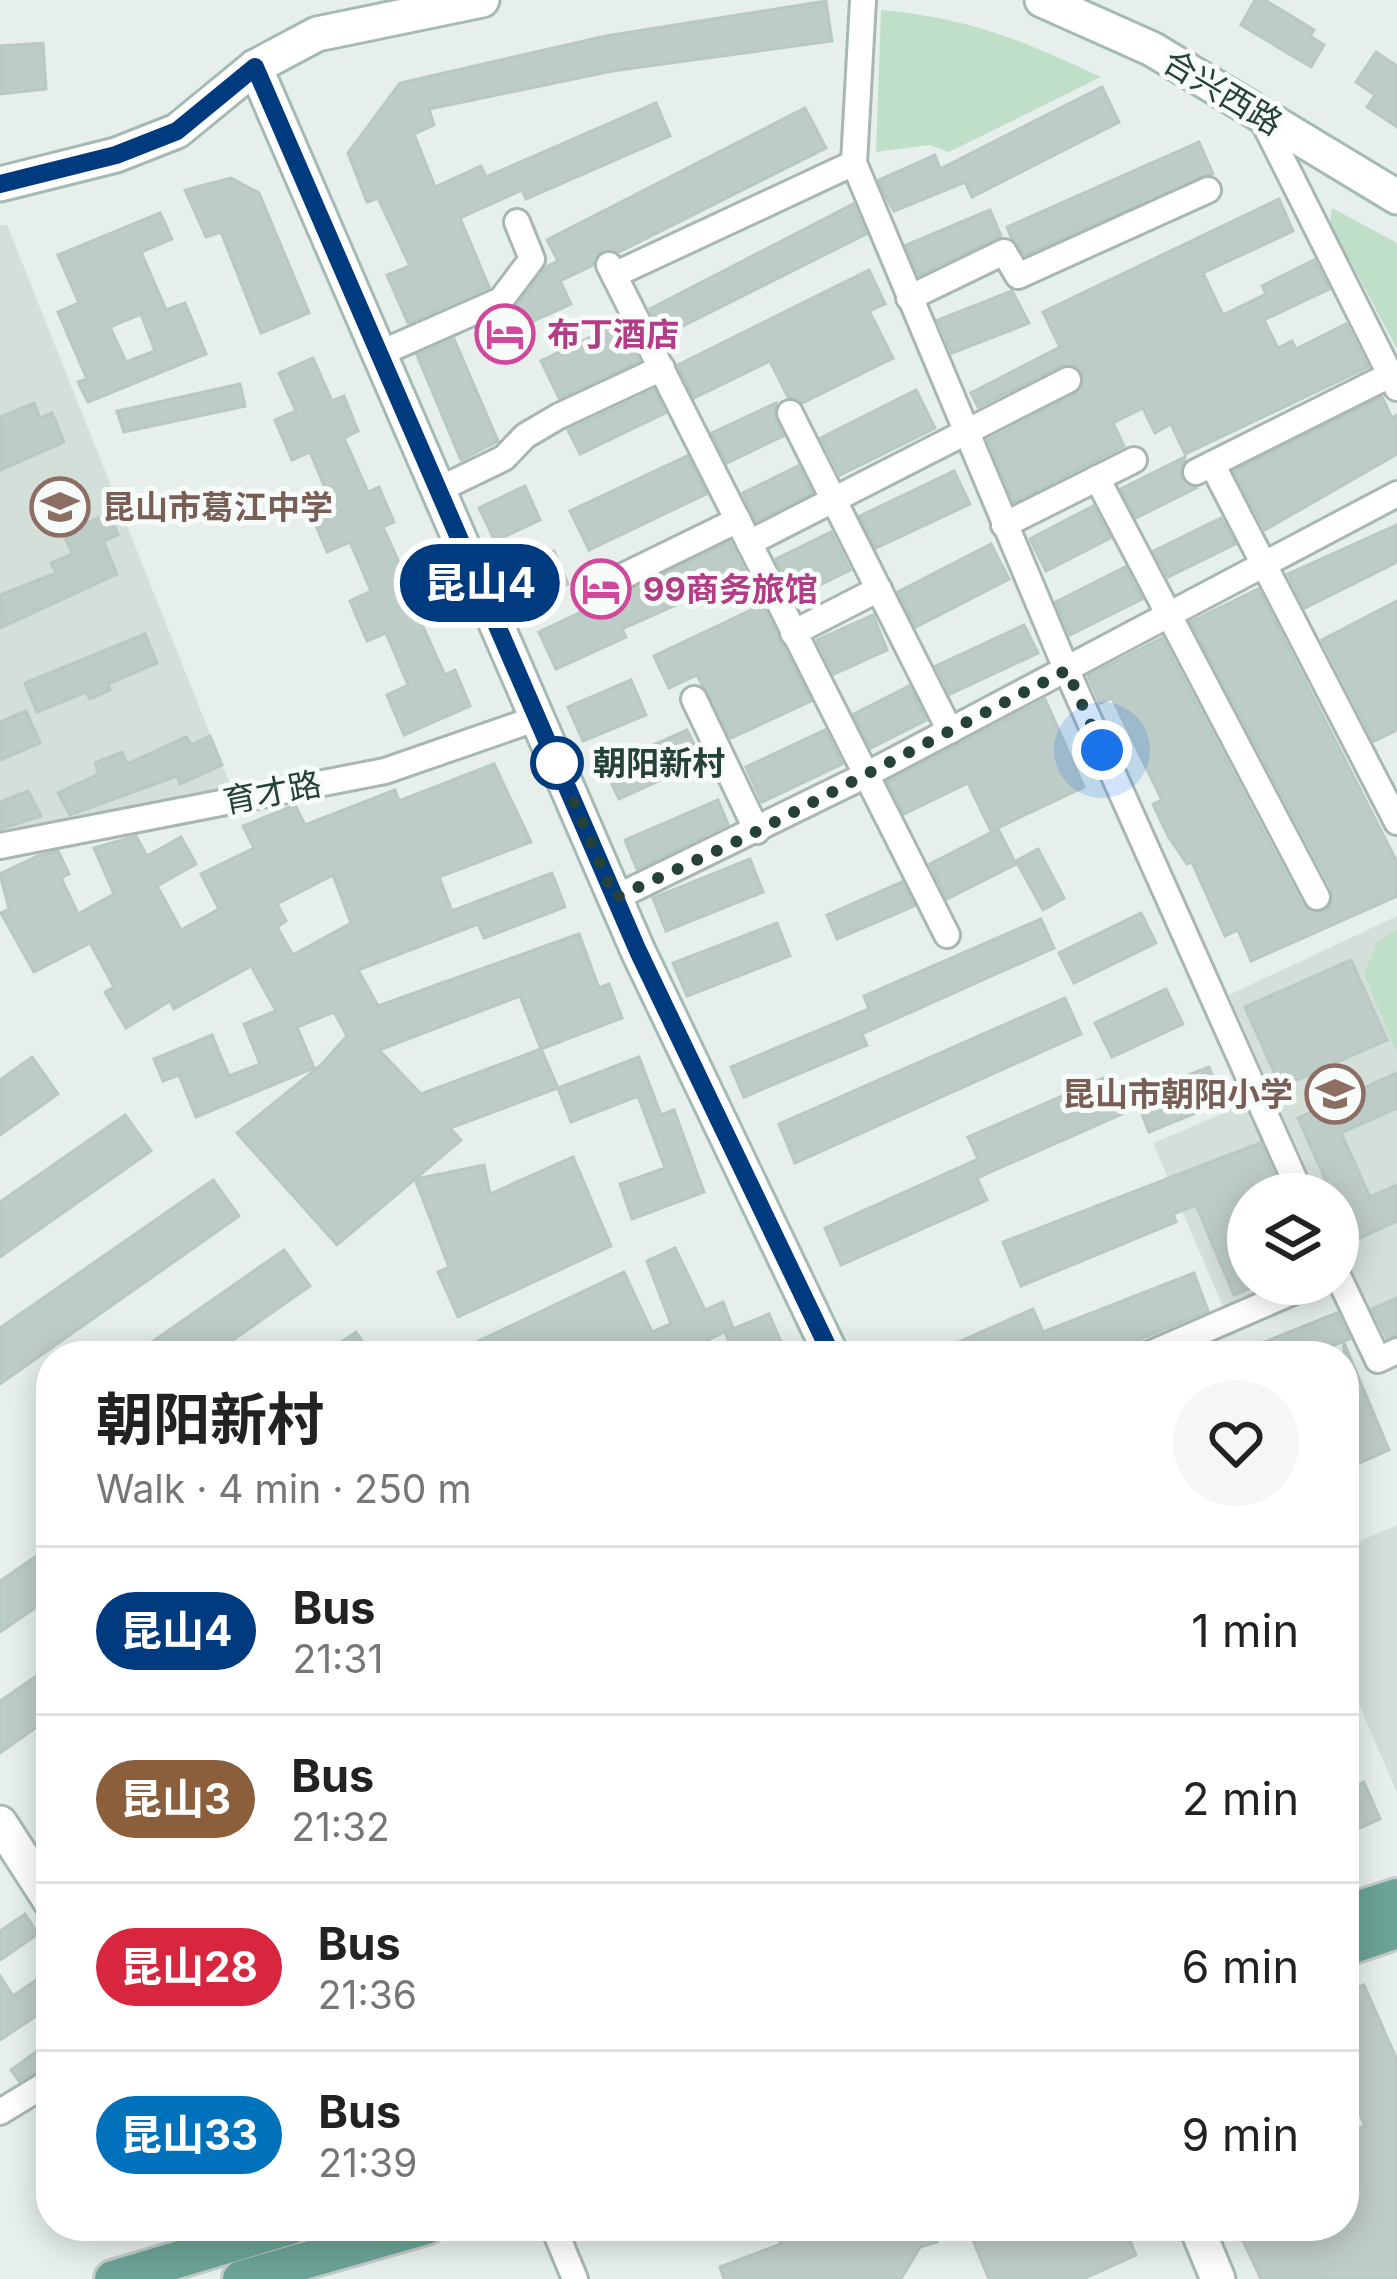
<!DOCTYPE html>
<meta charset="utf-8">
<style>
:root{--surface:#fff;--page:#f6f6f6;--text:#222;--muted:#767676;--line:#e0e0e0}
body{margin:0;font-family:Inter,"Noto Sans SC",sans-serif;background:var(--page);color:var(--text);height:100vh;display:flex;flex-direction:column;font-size:45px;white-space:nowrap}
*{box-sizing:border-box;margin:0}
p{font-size:39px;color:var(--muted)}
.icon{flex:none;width:66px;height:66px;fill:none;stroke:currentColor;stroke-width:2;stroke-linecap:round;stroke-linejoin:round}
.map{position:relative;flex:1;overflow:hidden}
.details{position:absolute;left:36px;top:1341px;width:1323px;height:900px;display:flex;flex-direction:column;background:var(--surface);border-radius:48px;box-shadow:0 6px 30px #0003}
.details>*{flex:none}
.badge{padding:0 24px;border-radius:39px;font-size:42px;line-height:78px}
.fabs{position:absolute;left:1227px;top:1173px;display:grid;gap:24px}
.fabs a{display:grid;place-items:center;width:132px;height:132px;border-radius:50%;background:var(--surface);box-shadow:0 6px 30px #0003;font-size:60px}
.you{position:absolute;width:60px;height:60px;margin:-30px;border:9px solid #fff;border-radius:50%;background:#1a73e8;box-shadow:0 0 0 18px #1a73e833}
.map>.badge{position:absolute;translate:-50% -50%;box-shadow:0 0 0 6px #fff}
.round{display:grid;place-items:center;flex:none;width:126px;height:126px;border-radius:63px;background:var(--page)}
.summary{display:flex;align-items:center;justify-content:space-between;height:204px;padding:0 60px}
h1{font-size:57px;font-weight:700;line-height:90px}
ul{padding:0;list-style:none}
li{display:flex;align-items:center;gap:36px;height:168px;padding:0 60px;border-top:3px solid var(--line)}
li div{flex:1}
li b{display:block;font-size:45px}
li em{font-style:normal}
li .badge{min-width:132px;font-weight:700;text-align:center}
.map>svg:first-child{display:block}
.built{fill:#d4dfda}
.green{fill:#c0dfc9}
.building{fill:#beccc7;stroke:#b8c8c2;stroke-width:3;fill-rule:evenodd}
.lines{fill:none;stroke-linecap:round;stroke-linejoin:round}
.street-casing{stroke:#a8b7b2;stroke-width:30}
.secondary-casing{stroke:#a4bab3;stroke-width:39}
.primary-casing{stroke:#c2cac8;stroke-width:42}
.street{stroke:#fff;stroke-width:24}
.secondary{stroke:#fff;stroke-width:33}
.primary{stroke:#6ba396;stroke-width:36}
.line-casing{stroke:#fff;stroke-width:27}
.line{stroke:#003b80;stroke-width:18}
.walk{stroke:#25413a;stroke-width:12;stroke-dasharray:0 21.6}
.stop-dot{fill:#fff;stroke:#003b80;stroke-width:6}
.labels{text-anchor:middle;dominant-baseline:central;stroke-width:10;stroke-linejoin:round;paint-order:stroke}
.street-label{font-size:33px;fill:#25413a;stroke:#f7fbf9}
.hotel-label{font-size:33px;font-weight:bold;fill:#b23c85;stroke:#f7fbf9;text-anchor:start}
.education-label{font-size:33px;font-weight:bold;fill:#785e54;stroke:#f7fbf9;text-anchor:start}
.stop-label{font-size:33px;font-weight:bold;fill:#25413a;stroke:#f7fbf9;text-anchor:start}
</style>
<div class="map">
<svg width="1397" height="2279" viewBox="0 0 1397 2279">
<rect width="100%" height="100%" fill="#e6efeb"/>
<!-- built -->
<g class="built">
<path d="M0,225H7L232,789L0,838Z"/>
<path d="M1397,916V1341L1386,1346L1338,1239V1194H1318L1229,995Z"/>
<path d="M1252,1101L1292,1194H1248V1284H1289L1225,1311L1153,1143Z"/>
<path d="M1397,1525V1793L1344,1669V1548Z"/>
</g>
<!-- green -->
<g class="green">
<path d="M881,10C969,18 1022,40 1101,77L949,152L929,145L876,152Z"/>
<path d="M1332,208L1397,243V349L1330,223Z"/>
<path d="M1397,930V1053L1364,974L1377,942Z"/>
</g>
<!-- building -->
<g class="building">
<path d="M1255,0H1265L1314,30L1310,36L1324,45L1311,67L1241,25Z"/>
<path d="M826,1L832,41L612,71L429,109L434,125L414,134L435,187L481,166L486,177L656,103L670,136L526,199L522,190L460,218L489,287L408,323L387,275L410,266L378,198L367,202L348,153L400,83L606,36Z"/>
<path d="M43,43L46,89L0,94V46Z"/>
<path d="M1376,52L1397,66V127L1367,107L1375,95L1356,82Z"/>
<path d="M1102,87L1119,122L972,197L965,182L894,211L886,197L879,180L935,155L940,169Z"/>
<path d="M805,108L826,148L619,252L601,251L593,265L560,281L571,304L527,324L532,340L492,355L482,326L513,311L546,267L558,261L547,240Z"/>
<path d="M1199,142L1213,174L1025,255L1011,237L1007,227Z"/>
<path d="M231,178L259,193L309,313L261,333L221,232L206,237L185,190Z"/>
<path d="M1279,199L1293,231L1203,273L1223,315L1266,294L1262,286L1314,260L1329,289L1264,320L1278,348L1292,341L1296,349L1346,324L1368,367L1185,454L1171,424L1155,433L1143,408L1113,423L1124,446L1014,502L988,440L1076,394L1083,374L1076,366L1062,365L978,407L971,393L1060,347L1043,312Z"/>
<path d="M853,204L866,234L663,336L650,309Z"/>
<path d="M990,210L1001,236L919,275L906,245Z"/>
<path d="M160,213L172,239L141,252L166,310L185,303L206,354L88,402L78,382L87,379L58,312L79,303L58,255ZM141,314L155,351L126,362L110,327Z"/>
<path d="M869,270L885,304L869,311L893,358L802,403L788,397L770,361L694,398L678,365Z"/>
<path d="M1012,291L1029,323L952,353L938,320Z"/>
<path d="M620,323L639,361L559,398L541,361Z"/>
<path d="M454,339L498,441L461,460L417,355Z"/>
<path d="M313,358L332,401L344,396L358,431L344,438L368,492L379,487L394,522L383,527L408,582L419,576L434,612L419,618L445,675L455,670L470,706L404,735L387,695L408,685L386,633L367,641L350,601L371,591L350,542L327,552L310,511L331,502L310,452L292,460L275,420L296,411L279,373Z"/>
<path d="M240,384L245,406L124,432L117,411Z"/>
<path d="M654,390L665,413L580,454L568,430Z"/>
<path d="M916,390L935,428L840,475L821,438Z"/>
<path d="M1382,397L1392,418L1397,415V454L1265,530L1234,471Z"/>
<path d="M34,403L40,418L52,413L64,442L0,470V417Z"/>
<path d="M776,403L775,419L783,436L727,463L712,433Z"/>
<path d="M687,456L706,494L589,550L570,511Z"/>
<path d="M1185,457L1181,478L1196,488L1136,518L1121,489Z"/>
<path d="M798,466L812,493L756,521L743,493Z"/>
<path d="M954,471L970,504L876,548L860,516Z"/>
<path d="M525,486L540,520L495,541L479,508Z"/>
<path d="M1093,506L1110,538L1046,571L1030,539Z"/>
<path d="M109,513L118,535L103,541L117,574L0,628V595L56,573L51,563L73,554L63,534Z"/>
<path d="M1221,518L1235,544L1168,577L1154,551Z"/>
<path d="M1397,525V562L1305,608L1288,574Z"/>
<path d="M831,532L850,570L795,597L776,559Z"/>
<path d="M730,542L746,574L622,629L626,637L556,669L539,632Z"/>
<path d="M991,544L1009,579L916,627L898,592Z"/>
<path d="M554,551L568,584L526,602L511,569Z"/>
<path d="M1125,567L1142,599L1070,635L1056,602Z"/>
<path d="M1258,589L1397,862V896L1251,961L1238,930L1225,936L1192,862L1187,864L1168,836L1153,804L1162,800L1112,698L1100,703L1088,676L1162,638L1302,905L1324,912L1331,905L1332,889L1191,622Z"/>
<path d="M1397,601V730L1374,741L1322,640Z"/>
<path d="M762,605L811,701L731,738L697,675L669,688L654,656Z"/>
<path d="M873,615L887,650L834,674L817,640Z"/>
<path d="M1024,625L1038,653L950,694L936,666Z"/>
<path d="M145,634L157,663L108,684L110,690L90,699L86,692L37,712L25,683Z"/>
<path d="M631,680L646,715L583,741L568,707Z"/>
<path d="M909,686L926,720L871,748L854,714Z"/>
<path d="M1045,699L1084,787L991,831L968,783L904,814L888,782Z"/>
<path d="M26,711L40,743L0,760V722Z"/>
<path d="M687,730L702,761L619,799L604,767Z"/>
<path d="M825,730L842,764L762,802L746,767Z"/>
<path d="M210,736L222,765L180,784L177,776L70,815L58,793L99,774L95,763L122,752L127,764L186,737L191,745Z"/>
<path d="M494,764L531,842L439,877L452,911L552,873L565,907L484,938L478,924L358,970L378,1006L579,934L599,988L609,984L622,1018L541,1049L558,1088L450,1128L461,1140L337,1245L237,1133L321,1065L347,1036L334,1012L297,1027L314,1068L196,1117L179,1075L163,1081L154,1059L212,1035L229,1076L260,1064L244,1024L276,1011L251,966L174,1009L170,1001L126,1028L105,992L114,987L90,943L34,972L1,913L9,909L0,874L38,856L58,851L69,874L61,878L78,914L114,894L94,848L136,836L147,856L181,837L196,864L157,886L181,930L219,909L201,874L254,848L243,826L295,805L305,825L395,790L399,801ZM333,875L351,923L293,955L277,927L286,921L277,904ZM520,996L541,1049L421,1094L379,1050Z"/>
<path d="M28,791L41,816L0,829V802Z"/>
<path d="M718,800L728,824L637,869L625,840Z"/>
<path d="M998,829L1016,864L947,899L930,864Z"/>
<path d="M1038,849L1064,898L1043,910L1016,861Z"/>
<path d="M750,859L763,892L666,931L653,898Z"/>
<path d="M902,882L914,906L837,939L827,915Z"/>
<path d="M1141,913L1156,943L1074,983L1059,953Z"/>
<path d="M1041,919L1054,948L862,1034L867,1045L744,1097L731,1067L869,1009L864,996Z"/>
<path d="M777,923L790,956L687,996L673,963Z"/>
<path d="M1351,960L1387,1040L1281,1087L1245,1007Z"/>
<path d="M1166,989L1183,1024L1112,1057L1095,1023Z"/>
<path d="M1065,998L1081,1034L795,1163L779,1124Z"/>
<path d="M32,1057L58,1094L0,1135V1080Z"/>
<path d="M639,1057L661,1115L674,1110L704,1192L632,1219L620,1184L665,1168L638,1096L571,1122L558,1088Z"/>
<path d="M1209,1067L1223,1102L1149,1132L1135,1096Z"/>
<path d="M1397,1073V1108L1341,1133L1370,1197L1397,1185V1221L1353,1241L1338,1194H1332L1298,1118Z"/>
<path d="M1106,1077L1122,1114L977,1178L987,1200L841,1265L825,1228L978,1159L968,1137Z"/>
<path d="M125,1115L151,1151L0,1257V1202Z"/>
<path d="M1260,1143L1282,1194H1248V1289L1234,1295L1196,1205L1173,1214L1176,1222L1021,1286L1003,1242Z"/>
<path d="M573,1157L611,1246L458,1317L438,1272L449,1267L415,1179L484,1165L490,1194Z"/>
<path d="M213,1180L239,1216L0,1384V1328Z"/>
<path d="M675,1248L705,1310L723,1302L733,1328L674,1356H447L624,1272L652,1332L671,1324L647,1261Z"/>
<path d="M284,1250L310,1286L210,1356H132Z"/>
<path d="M1194,1273L1208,1311L1100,1356H927L1033,1309L1043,1332Z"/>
<path d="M1397,1298V1335L1387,1338L1372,1309Z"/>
<path d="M1337,1313L1350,1339L1306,1356H1230Z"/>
<path d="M769,1314L787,1356H735L725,1332Z"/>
<path d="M356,1332L372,1356H321Z"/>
<path d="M1344,1343L1389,1450L1357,1464L1344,1434Z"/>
<path d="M51,1546V1597L0,1632V1581Z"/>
<path d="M51,1666V1717L0,1753V1701Z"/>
<path d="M1364,1782L1380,1819L1344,1835V1791Z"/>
<path d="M25,1914L38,1934L0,1960V1931Z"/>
<path d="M45,1974L51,2006L0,2040V1976L13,1996Z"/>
<path d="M1364,1985L1397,2060V2279H1261L1239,2232L1253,2226H1344V2135L1365,2126L1344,2079V1993Z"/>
<path d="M51,2041V2065L19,2081L11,2070Z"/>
<path d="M775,2226H930L937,2242L920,2247L901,2279H724L720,2267L781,2244Z"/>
<path d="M967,2226H1124L1136,2255L1083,2279H989Z"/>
</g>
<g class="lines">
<!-- street casing -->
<g class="street-casing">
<g id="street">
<path d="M863,0L854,163L1067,671L1301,1194"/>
<path d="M1259,113L1397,388"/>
<path d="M609,265L947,935"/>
<path d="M614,275L854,163"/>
<path d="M909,298L1004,252L1018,276L1208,190"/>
<path d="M381,353L501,300L532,259L517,222"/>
<path d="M790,413L950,731"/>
<path d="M1212,464L1397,822"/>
<path d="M1196,472L1390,375"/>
<path d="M1097,478L1317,897"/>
<path d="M440,489L504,458L525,436L559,416L662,368"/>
<path d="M1004,525L1134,460"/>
<path d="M749,543L1068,380"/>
<path d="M611,582L738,520"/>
<path d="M793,633L879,589"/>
<path d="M694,699L757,831"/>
<path d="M0,846L385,771L538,718"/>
<path d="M615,898L864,776L1397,494"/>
<path d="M1338,1276L1378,1360L1397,1351"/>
<path d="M1145,1356L1311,1284"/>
<path d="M0,2112L51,2081"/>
<path d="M553,2226L575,2279"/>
</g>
</g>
<!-- secondary casing -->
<g class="secondary-casing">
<g id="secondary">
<path d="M1042,0L1152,49L1397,197"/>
<path d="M255,67L638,951L832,1356"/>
<path d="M0,184L116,155L177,131L255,67L317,34L482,0"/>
<path d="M0,1823L51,1902"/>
<path d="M1196,2226L1218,2279"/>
</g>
</g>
<!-- primary casing -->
<g class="primary-casing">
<g id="primary">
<path d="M1344,1914L1397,1897"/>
<path d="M1344,1948L1397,1930"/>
<path d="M113,2279L291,2226"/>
<path d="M241,2279L426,2226"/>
</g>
</g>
<!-- street -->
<use href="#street" class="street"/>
<!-- secondary -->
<use href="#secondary" class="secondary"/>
<!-- primary -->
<use href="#primary" class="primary"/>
</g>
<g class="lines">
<!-- line casing -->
<g class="line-casing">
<path id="line" d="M0,184L116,155L177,131L255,67L638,951L832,1356"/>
</g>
<!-- line -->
<use href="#line" class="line"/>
<!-- walk -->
<path class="walk" d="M557,763L615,898L742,839L1067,670L1102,750"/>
</g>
<!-- icons -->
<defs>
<g id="hotel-ring" transform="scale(3)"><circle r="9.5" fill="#f7fbf9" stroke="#d1479c" stroke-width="1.5"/><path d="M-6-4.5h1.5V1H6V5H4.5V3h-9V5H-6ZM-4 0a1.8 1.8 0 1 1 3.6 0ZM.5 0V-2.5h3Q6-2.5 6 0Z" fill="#d1479c"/></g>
<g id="school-ring" transform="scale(3)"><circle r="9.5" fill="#f7fbf9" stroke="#8d6e63" stroke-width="1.5"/><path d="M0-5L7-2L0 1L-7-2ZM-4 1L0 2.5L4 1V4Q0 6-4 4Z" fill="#8d6e63"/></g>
</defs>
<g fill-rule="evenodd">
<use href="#hotel-ring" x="505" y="334"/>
<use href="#school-ring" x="60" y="507"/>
<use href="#hotel-ring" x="601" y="589"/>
<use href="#school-ring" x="1335" y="1094"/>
</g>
<!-- markers -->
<circle class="stop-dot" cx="557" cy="763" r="24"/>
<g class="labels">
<!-- street labels -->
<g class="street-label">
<text transform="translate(1223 92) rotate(31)">合兴西路</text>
<text transform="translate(272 792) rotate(-11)">育才路</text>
</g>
<!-- hotel labels -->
<g class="hotel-label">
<text x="547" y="334">布丁酒店</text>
<text x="643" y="589">99商务旅馆</text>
</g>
<!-- education labels -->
<g class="education-label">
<text x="102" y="507">昆山市葛江中学</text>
<text x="1293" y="1094" text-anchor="end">昆山市朝阳小学</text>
</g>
<!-- stop labels -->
<g class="stop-label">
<text x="593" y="763">朝阳新村</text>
</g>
</g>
</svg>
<div class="fabs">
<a><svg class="icon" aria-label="layers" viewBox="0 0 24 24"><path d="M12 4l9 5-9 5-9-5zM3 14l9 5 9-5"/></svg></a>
</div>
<div class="you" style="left:1102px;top:750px"></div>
<b class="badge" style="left:480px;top:583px;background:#003b80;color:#fff">昆山4</b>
<section class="details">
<div class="summary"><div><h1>朝阳新村</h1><p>Walk · 4 min · 250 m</p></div><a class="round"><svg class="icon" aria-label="heart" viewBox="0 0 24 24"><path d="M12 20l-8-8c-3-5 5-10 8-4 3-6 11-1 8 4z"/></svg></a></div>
<ul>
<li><span class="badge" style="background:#003b80;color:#fff">昆山4</span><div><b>Bus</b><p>21:31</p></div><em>1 min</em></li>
<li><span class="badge" style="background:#8b5e3c;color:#fff">昆山3</span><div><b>Bus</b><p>21:32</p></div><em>2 min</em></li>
<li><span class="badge" style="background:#d7263d;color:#fff">昆山28</span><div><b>Bus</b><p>21:36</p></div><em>6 min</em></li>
<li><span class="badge" style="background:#0072bc;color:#fff">昆山33</span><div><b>Bus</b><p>21:39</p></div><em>9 min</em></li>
</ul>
</section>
</div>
